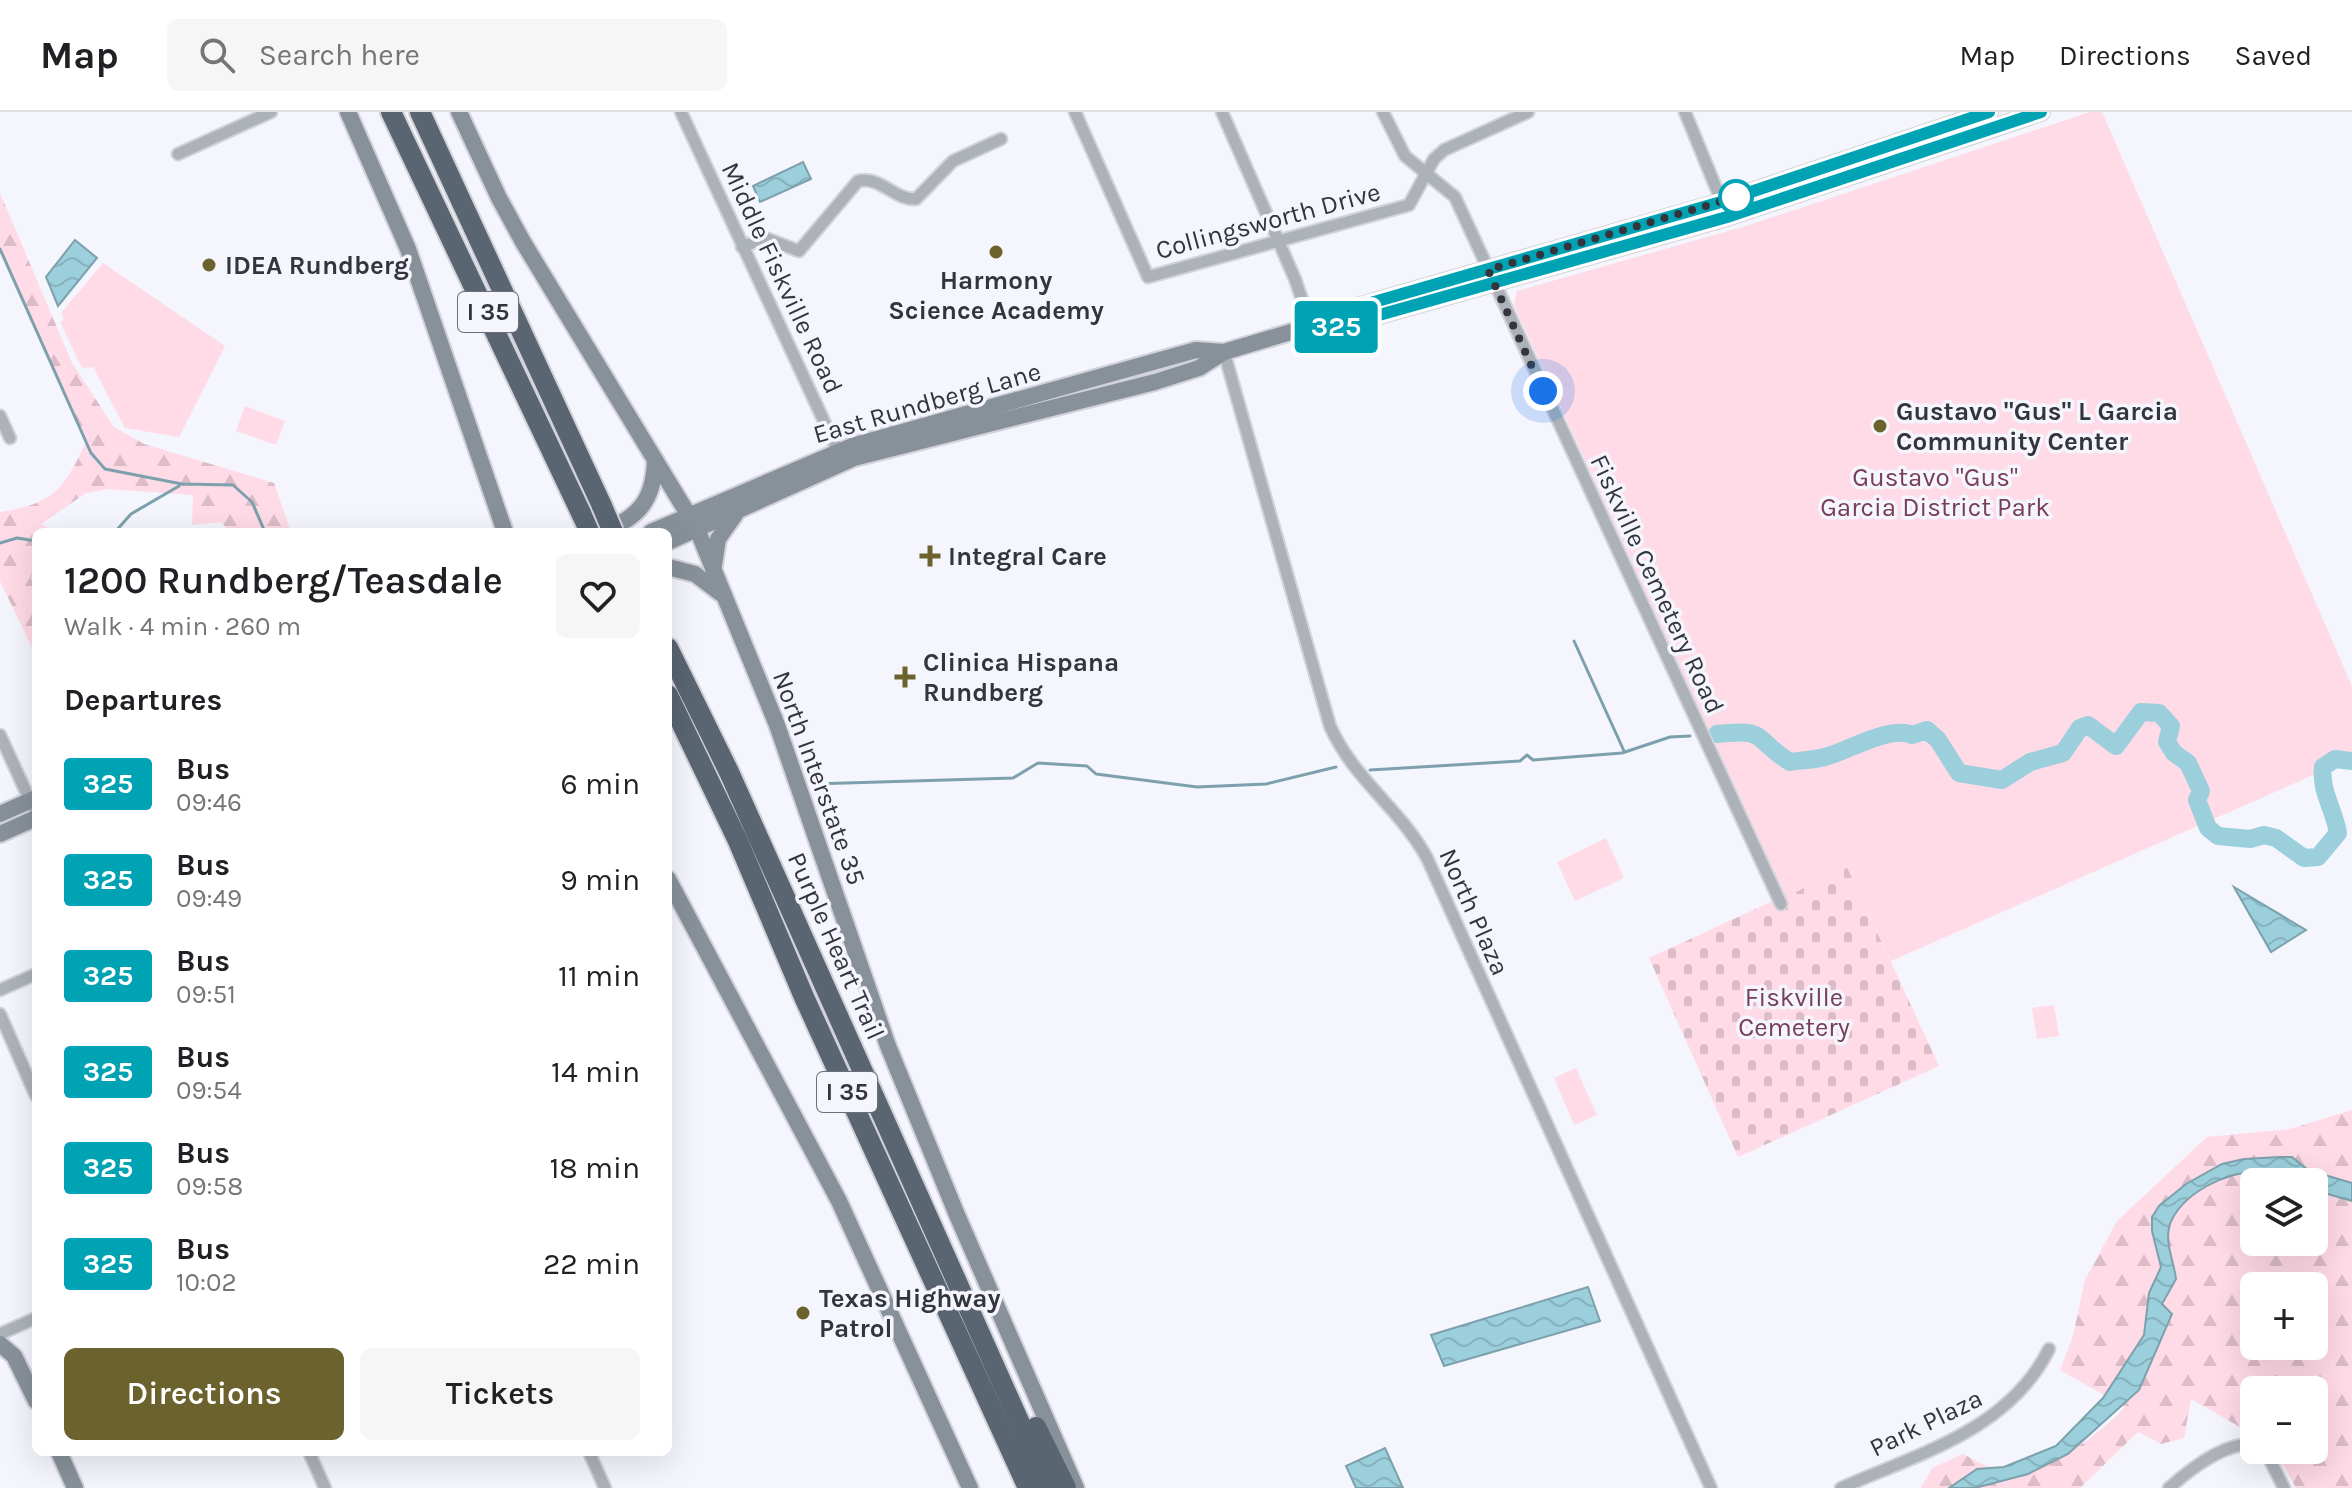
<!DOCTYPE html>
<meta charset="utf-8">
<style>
:root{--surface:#fff;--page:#f6f6f6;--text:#202124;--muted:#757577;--line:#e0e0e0;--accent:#6c622e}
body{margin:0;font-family:Karla,sans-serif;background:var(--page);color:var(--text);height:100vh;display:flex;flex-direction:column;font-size:30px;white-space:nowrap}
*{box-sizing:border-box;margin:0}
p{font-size:26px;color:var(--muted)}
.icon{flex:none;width:44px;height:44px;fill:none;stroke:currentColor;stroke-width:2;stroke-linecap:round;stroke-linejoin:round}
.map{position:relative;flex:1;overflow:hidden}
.details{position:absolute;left:32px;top:416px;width:640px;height:928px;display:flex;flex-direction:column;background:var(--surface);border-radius:12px;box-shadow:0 8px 32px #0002}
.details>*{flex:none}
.badge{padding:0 16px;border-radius:6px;font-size:28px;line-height:52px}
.tools{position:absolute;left:2240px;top:1056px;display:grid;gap:16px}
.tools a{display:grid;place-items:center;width:88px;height:88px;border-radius:12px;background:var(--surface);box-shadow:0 8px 32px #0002;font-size:40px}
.you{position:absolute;width:40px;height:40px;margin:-20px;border:6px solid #fff;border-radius:50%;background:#1a73e8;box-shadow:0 0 0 12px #1a73e833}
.map>.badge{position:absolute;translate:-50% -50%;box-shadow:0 0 0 4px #fff}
h2{padding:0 32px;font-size:30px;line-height:72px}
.round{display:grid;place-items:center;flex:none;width:84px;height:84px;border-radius:12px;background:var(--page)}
.headline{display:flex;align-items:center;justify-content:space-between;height:136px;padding:0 32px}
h1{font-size:38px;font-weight:600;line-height:60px}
.action{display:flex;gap:16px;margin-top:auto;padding:16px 32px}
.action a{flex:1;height:92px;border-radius:12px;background:var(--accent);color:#fff;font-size:32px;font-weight:600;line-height:92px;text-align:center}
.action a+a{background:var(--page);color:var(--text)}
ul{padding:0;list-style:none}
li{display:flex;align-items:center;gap:24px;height:96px;padding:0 32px}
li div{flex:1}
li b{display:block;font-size:30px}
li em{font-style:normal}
li .badge{min-width:88px;font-weight:700;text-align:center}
header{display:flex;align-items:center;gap:48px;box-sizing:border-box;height:112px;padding:0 40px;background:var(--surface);border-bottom:2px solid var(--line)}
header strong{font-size:38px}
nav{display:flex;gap:44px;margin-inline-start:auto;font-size:28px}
.search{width:560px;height:72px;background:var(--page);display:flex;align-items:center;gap:20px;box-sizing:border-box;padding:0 28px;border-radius:12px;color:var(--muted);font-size:30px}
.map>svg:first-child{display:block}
.forest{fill:url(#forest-firs);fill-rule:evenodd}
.cemetery{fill:url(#cemetery-stones)}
.green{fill:#ffdae7}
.water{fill:url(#water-waves);stroke:#7ca1ac;stroke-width:2}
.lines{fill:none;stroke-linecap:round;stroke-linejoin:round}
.stream{stroke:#7ca1ac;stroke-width:3}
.river{stroke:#9bcfdc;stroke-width:18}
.street-casing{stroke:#d2d2da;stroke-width:15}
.secondary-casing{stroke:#d2d2da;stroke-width:20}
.highway-casing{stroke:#d2d2da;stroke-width:24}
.street{stroke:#acb2b8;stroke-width:11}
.secondary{stroke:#88919a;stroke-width:16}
.highway{stroke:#596571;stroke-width:20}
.highway-bridge-casing{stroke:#d2d2da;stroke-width:24;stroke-linecap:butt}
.highway-bridge{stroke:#596571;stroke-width:20}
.line-casing{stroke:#fff;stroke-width:18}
.line{stroke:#00a3b4;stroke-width:12}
.walk{stroke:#34353c;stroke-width:8;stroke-dasharray:0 14.4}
.stop-dot{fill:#fff;stroke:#00a3b4;stroke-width:4}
.poi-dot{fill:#6c622e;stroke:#f5f5fd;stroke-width:3}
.labels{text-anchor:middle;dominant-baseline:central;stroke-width:7;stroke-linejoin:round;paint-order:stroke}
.shield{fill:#f5f5fd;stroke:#6e6f76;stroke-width:2}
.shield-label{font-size:24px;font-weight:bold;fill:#34353c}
.street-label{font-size:26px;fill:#34353c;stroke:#f5f5fd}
.poi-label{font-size:26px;font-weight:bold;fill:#34353c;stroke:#f5f5fd;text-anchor:start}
.park-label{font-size:26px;fill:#783e57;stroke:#f5f5fd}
</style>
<header>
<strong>Map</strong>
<div class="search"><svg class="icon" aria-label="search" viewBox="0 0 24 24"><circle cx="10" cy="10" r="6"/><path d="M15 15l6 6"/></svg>Search here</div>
<nav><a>Map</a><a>Directions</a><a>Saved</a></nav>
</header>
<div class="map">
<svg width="2352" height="1376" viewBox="0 0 2352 1376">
<defs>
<pattern id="forest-firs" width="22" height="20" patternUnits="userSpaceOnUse" patternTransform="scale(2)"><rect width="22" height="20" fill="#ffdae7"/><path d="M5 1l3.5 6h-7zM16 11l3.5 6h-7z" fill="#dbbcc7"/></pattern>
<pattern id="cemetery-stones" width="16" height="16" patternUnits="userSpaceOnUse" patternTransform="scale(2)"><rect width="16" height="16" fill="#ffdae7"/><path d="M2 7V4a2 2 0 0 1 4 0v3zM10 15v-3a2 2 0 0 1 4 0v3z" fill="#dbbcc7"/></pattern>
<pattern id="water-waves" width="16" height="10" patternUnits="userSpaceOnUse" patternTransform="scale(2)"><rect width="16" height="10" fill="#9bcfdc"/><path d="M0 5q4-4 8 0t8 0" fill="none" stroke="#86b2be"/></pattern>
</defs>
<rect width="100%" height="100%" fill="#f5f5fd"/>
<!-- forest -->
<g class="forest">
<path d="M0,81L72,251L114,315L144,332L274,371L291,420H229L221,410L192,413L193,383L109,377L86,381L41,412L56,420H36V465H31L36,486V544L0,469V400C54,392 64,377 86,330L0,140Z"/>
<path d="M2352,998V1376H2296L2275,1338H2314V1278H2254V1323L2191,1287L2184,1326L2161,1332L2138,1320L2080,1376H1921L1932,1356L1963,1342C1973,1347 1986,1355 1998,1357C2044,1364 2095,1327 2125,1295L2060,1258L2073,1224L2085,1168L2117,1109L2207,1025L2290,1017ZM2254,1070H2314V1130H2254ZM2254,1174H2314V1234H2254Z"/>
</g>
<!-- cemetery -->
<path class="cemetery" d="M1847,755L1939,954L1738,1045L1649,846Z"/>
<!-- green -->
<g class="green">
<path d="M2090,0H2102L2352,574V646L1891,849L1847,755L1786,785L1514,193L1517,179L1746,114Z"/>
<path d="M103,151L225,234L179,325L125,316L93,255L82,256L60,210L64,208L61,201Z"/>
<path d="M245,294L285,309L276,333L236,319Z"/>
<path d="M1606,726L1624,766L1575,789L1557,750Z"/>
<path d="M2054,893L2059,924L2037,927L2032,896Z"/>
<path d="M1576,956L1597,1003L1574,1013L1554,966Z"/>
</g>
<!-- water -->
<g class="water">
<path d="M803,50L811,67L760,90L753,74Z"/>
<path d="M75,128L97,146L58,194L46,165Z"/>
<path d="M2234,775L2306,818L2271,840Z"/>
<path d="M2280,1045H2292L2308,1058L2352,1071V1089L2314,1078V1070C2295,1070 2278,1061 2258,1060C2227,1059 2182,1081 2170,1112C2164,1130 2174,1149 2176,1167L2162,1192L2172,1202L2139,1278L2068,1342L2028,1362L1975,1376H1949L1977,1357L2004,1355L2056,1334L2103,1286L2144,1223L2149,1181L2161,1155L2152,1119V1105L2159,1094L2186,1072L2222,1052L2244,1047Z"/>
<path d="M1588,1175L1600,1209L1444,1254L1431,1223Z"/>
<path d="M1385,1336L1403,1376H1356L1346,1354Z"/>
</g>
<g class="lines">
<!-- stream -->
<g class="stream">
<path d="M0,137L91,341L105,357L182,372L233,373L252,390L265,420"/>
<path d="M115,420L131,402L179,374"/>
<path d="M0,431L17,426L36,429"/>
<path d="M1574,529L1624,639"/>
<path d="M1370,658L1520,649L1527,643L1533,648L1622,641L1670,625L1690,624"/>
<path d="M812,672L1013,666L1038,651L1087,654L1096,662L1197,675L1266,672L1336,655"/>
</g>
<!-- river -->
<path class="river" d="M1717,622C1768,616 1753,627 1790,650C1802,648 1817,648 1828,644C1849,638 1892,613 1912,623L1927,618L1938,628L1959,661L2002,668L2030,650L2063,641L2080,616L2088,613L2116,634L2141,600L2159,601L2171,614L2167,630L2174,641L2188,651L2201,679L2197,688L2208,716L2218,724L2250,727L2264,723L2276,726L2304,746L2318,745L2338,721C2334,697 2320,679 2323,655L2335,647L2352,649"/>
<!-- street casing -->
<g class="street-casing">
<g id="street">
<path d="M681,0L841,346"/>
<path d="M1075,0L1148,165L1409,93L1434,47L1444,38L1528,0"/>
<path d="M1222,0L1295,167L1311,214"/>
<path d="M1383,0L1405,44L1455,85L1781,792"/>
<path d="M1685,0L1723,93"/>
<path d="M178,42L271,0"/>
<path d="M742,135L765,126L799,139L858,69C881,64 894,88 916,87L953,49L1001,27"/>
<path d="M1224,240L1330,614C1354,668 1399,695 1427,746L1711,1376"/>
<path d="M0,304L10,326"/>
<path d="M0,623L33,695"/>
<path d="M0,878L36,862"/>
<path d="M0,902L36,984"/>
<path d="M0,1222L36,1206"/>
<path d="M2265,1338L2284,1376"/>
<path d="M309,1340L325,1376"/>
<path d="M589,1340L605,1376"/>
<path d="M1841,1376C1918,1342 2009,1318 2049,1237"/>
<path d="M2169,1376C2189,1358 2225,1330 2254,1332"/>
</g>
</g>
<!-- secondary casing -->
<g class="secondary-casing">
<g id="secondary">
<path d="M348,0L408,137L505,420"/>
<path d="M459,0L499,86L523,130L697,417L777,613L888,934L957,1103L1076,1376"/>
<path d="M1311,214L1333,216L1727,105L2041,0"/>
<path d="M603,420C639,405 654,388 655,348"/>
<path d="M651,420L852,334L1196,238L1224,240"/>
<path d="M668,430L854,346L1155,270L1199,256L1224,240L1311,214L1329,203L1721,90L1989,0"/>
<path d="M714,453L718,427L735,403"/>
<path d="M668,455L695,462L720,481"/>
<path d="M0,702L36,686"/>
<path d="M0,722L36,706"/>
<path d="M668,767L839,1089L970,1376"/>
<path d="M0,1232L14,1244L36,1289"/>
<path d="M59,1340L75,1376"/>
</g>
</g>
<!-- highway casing -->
<g class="highway-casing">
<g id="highway">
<path d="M391,0L590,420"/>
<path d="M420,0L602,394"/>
<path d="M668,536L729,660L1049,1376"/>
<path d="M668,583L738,729L804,885L1028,1376"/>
<path d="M1036,1315L1066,1376"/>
</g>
</g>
<!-- street -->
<use href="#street" class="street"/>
<!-- secondary -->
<use href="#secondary" class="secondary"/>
<!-- highway -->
<use href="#highway" class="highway"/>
<!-- highway-bridge casing -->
<g class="highway-bridge-casing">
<path id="highway-bridge" d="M602,394L613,420"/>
</g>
<!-- highway-bridge -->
<use href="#highway-bridge" class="highway-bridge"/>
</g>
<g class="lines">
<!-- line casing -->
<g class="line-casing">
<path id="line" d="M1989,0L1721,90L1329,203L1311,214L1333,216L1727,105L2041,0"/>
</g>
<!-- line -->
<use href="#line" class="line"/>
<!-- walk -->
<path class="walk" d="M1543,279L1488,158L1736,85"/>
</g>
<!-- markers -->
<circle class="stop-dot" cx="1736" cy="85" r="16"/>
<g class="poi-dot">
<circle cx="996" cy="140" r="8"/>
<circle cx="209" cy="153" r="8"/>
<circle cx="1880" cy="314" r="8"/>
<path d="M926 432h8v8h8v8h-8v8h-8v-8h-8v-8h8z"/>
<path d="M901 553h8v8h8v8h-8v8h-8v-8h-8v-8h8z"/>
<circle cx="803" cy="1201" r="8"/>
</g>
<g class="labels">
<!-- shield labels -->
<g class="shield">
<rect x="458" y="180" width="60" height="40" rx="6"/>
<rect x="817" y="960" width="60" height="40" rx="6"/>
</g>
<g class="shield-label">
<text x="488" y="200">I 35</text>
<text x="847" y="980">I 35</text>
</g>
<!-- street labels -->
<g class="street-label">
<text transform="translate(1268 109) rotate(-15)">Collingsworth Drive</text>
<text transform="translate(782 166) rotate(65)">Middle Fiskville Road</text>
<text transform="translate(927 291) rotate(-16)">East Rundberg Lane</text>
<text transform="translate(1657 472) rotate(65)">Fiskville Cemetery Road</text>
<text transform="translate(819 666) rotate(70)">North Interstate 35</text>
<text transform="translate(1474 800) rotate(66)">North Plaza</text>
<text transform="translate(836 834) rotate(66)">Purple Heart Trail</text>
<text transform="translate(1926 1311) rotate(-26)">Park Plaza</text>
</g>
<!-- poi labels -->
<g class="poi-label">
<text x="225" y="153">IDEA Rundberg</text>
<text x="996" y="168" text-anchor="middle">Harmony<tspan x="996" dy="30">Science Academy</tspan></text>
<text x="1896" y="299">Gustavo "Gus" L Garcia<tspan x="1896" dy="30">Community Center</tspan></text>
<text x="948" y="444">Integral Care</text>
<text x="923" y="550">Clinica Hispana<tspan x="923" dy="30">Rundberg</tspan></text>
<text x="819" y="1186">Texas Highway<tspan x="819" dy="30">Patrol</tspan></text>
</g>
<!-- park labels -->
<g class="park-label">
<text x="1935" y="365">Gustavo "Gus"<tspan x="1935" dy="30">Garcia District Park</tspan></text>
<text x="1794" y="885">Fiskville<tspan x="1794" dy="30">Cemetery</tspan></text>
</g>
</g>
</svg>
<div class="tools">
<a><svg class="icon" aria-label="layers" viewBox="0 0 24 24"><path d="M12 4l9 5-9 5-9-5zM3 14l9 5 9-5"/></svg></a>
<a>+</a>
<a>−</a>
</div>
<div class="you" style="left:1543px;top:279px"></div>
<b class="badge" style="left:1336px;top:215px;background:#00a3b4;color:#fff">325</b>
<section class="details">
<div class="headline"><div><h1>1200 Rundberg/Teasdale</h1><p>Walk · 4 min · 260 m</p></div><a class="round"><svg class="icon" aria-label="heart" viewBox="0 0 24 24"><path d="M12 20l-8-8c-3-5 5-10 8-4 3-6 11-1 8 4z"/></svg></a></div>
<h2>Departures</h2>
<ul>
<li><span class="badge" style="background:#00a3b4;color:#fff">325</span><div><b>Bus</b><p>09:46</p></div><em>6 min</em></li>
<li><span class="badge" style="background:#00a3b4;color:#fff">325</span><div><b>Bus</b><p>09:49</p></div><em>9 min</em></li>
<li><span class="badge" style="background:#00a3b4;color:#fff">325</span><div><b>Bus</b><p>09:51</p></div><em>11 min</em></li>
<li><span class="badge" style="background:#00a3b4;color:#fff">325</span><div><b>Bus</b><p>09:54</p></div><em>14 min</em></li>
<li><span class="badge" style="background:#00a3b4;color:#fff">325</span><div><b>Bus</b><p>09:58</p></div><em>18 min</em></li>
<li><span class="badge" style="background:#00a3b4;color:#fff">325</span><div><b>Bus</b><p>10:02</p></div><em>22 min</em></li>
</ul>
<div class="action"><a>Directions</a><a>Tickets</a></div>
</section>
</div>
